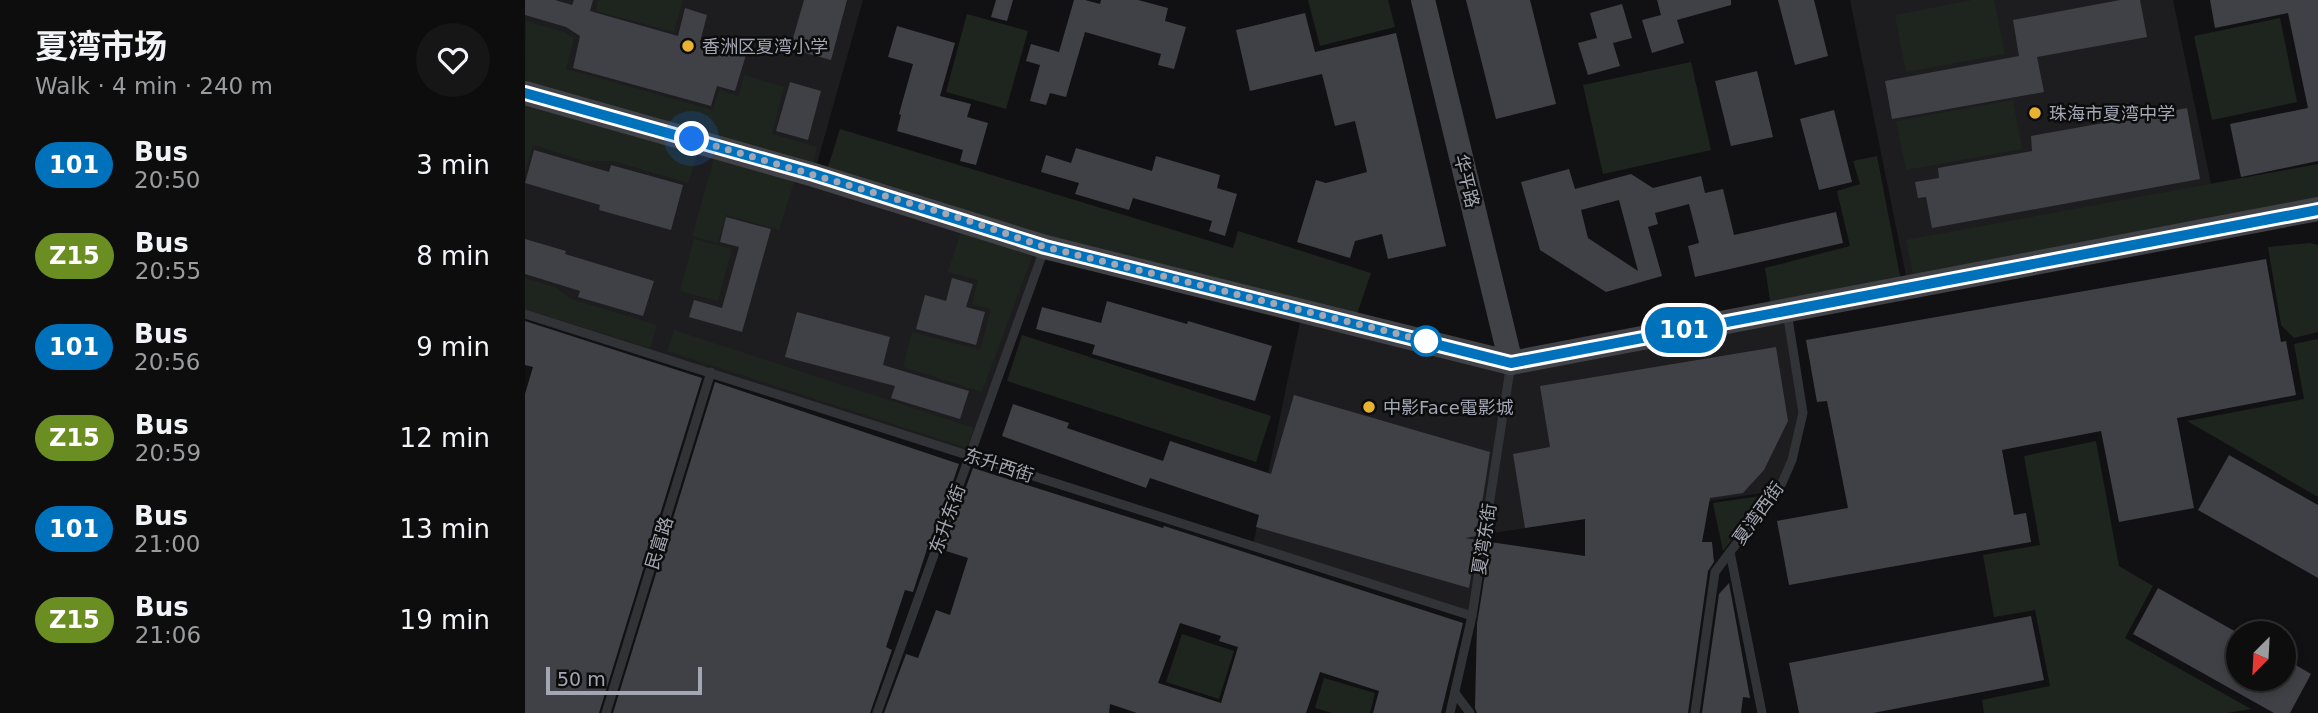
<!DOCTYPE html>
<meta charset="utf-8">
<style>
:root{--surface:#0d0d0e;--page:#161617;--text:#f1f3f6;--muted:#9a9c9e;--line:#2d2d2e}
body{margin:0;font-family:"DejaVu Sans","Noto Sans SC",sans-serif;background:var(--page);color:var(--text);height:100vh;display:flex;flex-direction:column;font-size:26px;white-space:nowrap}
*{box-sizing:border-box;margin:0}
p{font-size:23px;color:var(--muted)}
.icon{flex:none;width:38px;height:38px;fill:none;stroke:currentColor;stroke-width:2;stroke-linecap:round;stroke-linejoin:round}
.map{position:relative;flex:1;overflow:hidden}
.drawer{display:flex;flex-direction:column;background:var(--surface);width:525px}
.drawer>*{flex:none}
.badge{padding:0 14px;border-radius:23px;font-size:24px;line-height:46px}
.needle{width:46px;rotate:204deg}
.fabs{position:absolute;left:1701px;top:621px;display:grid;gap:14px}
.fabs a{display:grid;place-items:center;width:70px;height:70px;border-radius:50%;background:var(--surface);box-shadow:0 4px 10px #0003,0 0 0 2px var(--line);font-size:35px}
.scale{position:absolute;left:21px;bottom:18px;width:156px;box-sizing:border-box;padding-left:7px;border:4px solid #a3a7b3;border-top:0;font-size:19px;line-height:24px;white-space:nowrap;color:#a3a7b3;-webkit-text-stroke:5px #0c0c0d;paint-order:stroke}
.you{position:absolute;width:35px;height:35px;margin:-18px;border:5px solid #fff;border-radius:50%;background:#1a73e8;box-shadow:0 0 0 10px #1a73e833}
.map>.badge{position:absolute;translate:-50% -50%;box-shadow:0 0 0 4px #fff}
.round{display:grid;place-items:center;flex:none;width:74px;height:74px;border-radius:37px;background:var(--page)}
.head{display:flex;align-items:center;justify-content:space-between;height:119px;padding:0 35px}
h1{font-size:33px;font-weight:700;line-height:52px}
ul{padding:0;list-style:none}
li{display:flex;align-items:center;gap:21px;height:91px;padding:0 35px}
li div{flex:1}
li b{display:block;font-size:26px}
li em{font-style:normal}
li .badge{min-width:77px;font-weight:700;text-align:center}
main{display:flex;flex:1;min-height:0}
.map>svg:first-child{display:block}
.built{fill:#1d1d1f}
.green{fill:#1e251f}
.building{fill:#404146;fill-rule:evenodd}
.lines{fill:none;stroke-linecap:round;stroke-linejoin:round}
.lane{stroke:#323337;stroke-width:9}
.secondary{stroke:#404247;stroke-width:24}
.line-casing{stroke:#fff;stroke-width:16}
.line{stroke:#0072bc;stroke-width:10}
.walk{stroke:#a3a7b3;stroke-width:7;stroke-dasharray:0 12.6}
.poi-dot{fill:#e9b332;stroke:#0c0c0d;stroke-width:2.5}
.stop-dot{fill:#fff;stroke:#0072bc;stroke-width:3.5}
.labels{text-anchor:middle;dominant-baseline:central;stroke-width:5;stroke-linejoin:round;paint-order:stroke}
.poi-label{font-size:18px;fill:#a3a7b3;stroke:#0c0c0d;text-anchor:start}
.street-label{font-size:18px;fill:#a3a7b3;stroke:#0c0c0d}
</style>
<main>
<section class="drawer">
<div class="head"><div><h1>夏湾市场</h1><p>Walk · 4 min · 240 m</p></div><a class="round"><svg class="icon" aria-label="heart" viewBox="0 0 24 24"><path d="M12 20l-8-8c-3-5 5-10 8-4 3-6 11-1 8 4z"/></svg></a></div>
<ul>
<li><span class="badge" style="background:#0072bc;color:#fff">101</span><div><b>Bus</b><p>20:50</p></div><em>3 min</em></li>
<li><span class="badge" style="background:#6b8e23;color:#fff">Z15</span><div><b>Bus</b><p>20:55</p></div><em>8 min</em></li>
<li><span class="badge" style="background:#0072bc;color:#fff">101</span><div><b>Bus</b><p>20:56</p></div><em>9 min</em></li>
<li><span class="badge" style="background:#6b8e23;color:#fff">Z15</span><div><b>Bus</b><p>20:59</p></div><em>12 min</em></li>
<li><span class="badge" style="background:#0072bc;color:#fff">101</span><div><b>Bus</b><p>21:00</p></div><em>13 min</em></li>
<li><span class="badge" style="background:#6b8e23;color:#fff">Z15</span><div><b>Bus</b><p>21:06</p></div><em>19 min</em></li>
</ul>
</section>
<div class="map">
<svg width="1793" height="713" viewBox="0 0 1793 713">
<rect width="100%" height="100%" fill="#111113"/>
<!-- built -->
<g class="built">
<path d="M0,0H338L289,174L519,248L444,453L0,312Z"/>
<path d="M1325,0H1648L1695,227L1383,286Z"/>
<path d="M777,312L985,364L946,614L728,545Z"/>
<path d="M1261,312L1277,413L1266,460L1250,491L961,534L987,364Z"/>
</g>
<!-- green -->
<g class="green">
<path d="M73,0H158L149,32L71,11Z"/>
<path d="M783,0H863L870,27L795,46Z"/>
<path d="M1447,0H1469L1480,54L1381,72L1370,15Z"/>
<path d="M442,14L503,31L481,109L421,92Z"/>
<path d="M1755,18L1772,102L1687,120L1669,36Z"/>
<path d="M1,21L39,32L49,38L41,69L188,110L194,90L214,96L219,75L259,87L247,134L292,147L288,163L0,87Z"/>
<path d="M1166,62L1186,150L1078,174L1058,85Z"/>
<path d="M0,100L175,146L163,183L88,161H59L8,145L0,172Z"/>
<path d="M1488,100L1497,149L1381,170L1371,121Z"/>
<path d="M315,129L708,248L713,231L846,273L831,317L520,237L303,167Z"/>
<path d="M191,152L271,176L254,230L201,215L193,243L167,236Z"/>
<path d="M1352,156L1376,281L1246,306L1240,268L1325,246L1312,191L1335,184L1328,161Z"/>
<path d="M1793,164V204L1389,279L1381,240Z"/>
<path d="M438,225L510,249L457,392L378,367L387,332L455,350L466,309L447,304L453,280L423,272Z"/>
<path d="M169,239L207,249L193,301L155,291Z"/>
<path d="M1785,243L1793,245V332L1769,338L1756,325L1743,247Z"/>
<path d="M0,278L30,287L46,299L132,325L125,348L0,309Z"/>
<path d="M149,330L449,428L442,448L142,351Z"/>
<path d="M497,335L746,416L731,462L482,381Z"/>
<path d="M1793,339V497L1662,421L1779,399L1769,344Z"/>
<path d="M1571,441L1594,566L1628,586L1600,638L1726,709L1702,713H1459L1457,700L1525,686L1510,610L1469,617L1458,555L1515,545L1499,456Z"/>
<path d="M1242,495L1198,551L1188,503Z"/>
<path d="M657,634L709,651L694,699L641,682Z"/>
<path d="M799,678L850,693L845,713H807L790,708Z"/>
</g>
<!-- building -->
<g class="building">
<path d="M0,0H30L47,5L49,0H68L65,11L153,36L160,8L182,15L175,42L221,55L210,91L192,86L186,106L48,68L55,36L41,27L0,15Z"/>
<path d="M279,0H322L306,60L265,49Z"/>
<path d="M471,0H488L482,21L466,17Z"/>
<path d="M549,0H560L575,4L576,0H613L643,8L640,21L661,27L649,69L633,65L636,54L560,32L541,97L525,93L521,105L505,101L515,65L501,61L506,44L534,52Z"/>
<path d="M941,0H1005L1031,104L971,119Z"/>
<path d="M1132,0H1206V5L1152,20L1159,43L1127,53L1117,20L1136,15Z"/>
<path d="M1253,0H1289L1303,56L1270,65Z"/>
<path d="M1595,0H1615L1622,37L1512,57L1519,92L1367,119L1360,81L1494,56L1488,20Z"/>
<path d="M1685,0H1793V161L1716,177L1705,124L1783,108L1763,13L1690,28Z"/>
<path d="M1097,4L1107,38L1088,43L1095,66L1063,75L1053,43L1072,38L1065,13Z"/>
<path d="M780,13L790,52L871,33L921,246L863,259L857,234L830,241L825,258L772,242L791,180L801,183L842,172L830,121L810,126L797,74L725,91L711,30Z"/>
<path d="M372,26L430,43L415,96L446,104L442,117L463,123L451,165L435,161L438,150L372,131L376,115L374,114L388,64L363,57Z"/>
<path d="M1232,71L1248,137L1206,146L1190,81Z"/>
<path d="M265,82L296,91L283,140L251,131Z"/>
<path d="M1662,108L1675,179L1407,228L1401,197L1393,198L1390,182L1414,178L1413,168L1507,151L1506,136Z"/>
<path d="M1309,110L1327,182L1294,190L1275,119Z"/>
<path d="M551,148L627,171L631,156L695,175L692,188L712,194L700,236L684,231L687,221L608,198L604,210L550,194L554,183L516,172L521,155L546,163Z"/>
<path d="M9,150L84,172L86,165L158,185L146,230L74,210L75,205L0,183Z"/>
<path d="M1044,169L1050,189L1106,174L1128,188L1176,176L1180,193L1198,189L1209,235L1311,212L1318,243L1170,277L1163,246L1174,243L1164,204L1130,213L1133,224L1123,227L1137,276L1081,292L1015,250L996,182ZM1094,200L1113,271L1063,238L1056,210Z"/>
<path d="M201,217L246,229L217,332L164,317L169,300L197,308L214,247L195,242Z"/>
<path d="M0,239L41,251L40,254L129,281L118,316L53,297L55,291L0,274Z"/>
<path d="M1741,259L1756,342L1761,341L1771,395L1652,418L1669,508L1594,522L1576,431L1477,450L1489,515L1501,513L1506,542L1264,585L1252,521L1323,508L1302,401L1292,402L1281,340Z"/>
<path d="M427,278L448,284L441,307L460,312L451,345L391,329L400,295L421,301Z"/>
<path d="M582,301L662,324L663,321L747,346L730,401L567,354L570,345L511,329L517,307L576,323Z"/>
<path d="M272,312L365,337L358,365L444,391L435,419L366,398L370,386L260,357Z"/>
<path d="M0,321L177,378L74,713H0V394L8,367L0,365Z"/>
<path d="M1251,347L1263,421L1239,470L1218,493L1185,498L1177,542H1187L1189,562L1183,571L1163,713H952L950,708L952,624L965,542L1060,556V519L1000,528L988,454L1025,447L1015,386Z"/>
<path d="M190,382L434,464L405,546H403L388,592L380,590L361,647L367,650L345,713H88Z"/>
<path d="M769,395L965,452L952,536L940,538L952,540L944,588L731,527L734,515L625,478L621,488L477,436L488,404L544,423L542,428L638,461L645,441L746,474Z"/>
<path d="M1704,455L1793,505V578L1673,510Z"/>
<path d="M448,468L638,528L639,526L938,623L916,713H848L854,691L795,672L781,713H612L585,704L584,713H359L381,654L393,658L411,610L425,615L443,558L418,550ZM655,623L696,636L694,641L713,647L696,703L633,683Z"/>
<path d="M1204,583L1225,698L1218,697L1216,713H1177L1194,594Z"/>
<path d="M1633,588L1713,633V679H1759V658L1786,674L1765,713H1749L1608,634Z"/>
<path d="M1506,616L1519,680L1348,713H1274L1264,663Z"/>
</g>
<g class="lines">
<!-- lane -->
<g class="lane">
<path d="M0,314L947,616"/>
<path d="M1205,552L1237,713"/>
<path d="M930,693L945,713"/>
<path d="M81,713L186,372"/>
<path d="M352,713L520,247"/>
<path d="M925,713L947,616L986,363"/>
<path d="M1170,713L1190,572L1257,483L1267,460L1278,413L1262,312"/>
</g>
<!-- secondary -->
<g class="secondary">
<path d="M898,0L986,363"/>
<path d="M0,93L289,175L520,247L986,363L1793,209"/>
</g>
</g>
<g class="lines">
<!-- line casing -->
<g class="line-casing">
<path id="line" d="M0,93L289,174L520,247L986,363L1793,210"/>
</g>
<!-- line -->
<use href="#line" class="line"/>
<!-- walk -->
<path class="walk" d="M167,139L435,218L520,247L901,341"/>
</g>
<!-- markers -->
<g class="poi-dot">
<circle cx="163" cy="46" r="7"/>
<circle cx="1510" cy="113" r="7"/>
<circle cx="844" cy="407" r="7"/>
</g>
<circle class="stop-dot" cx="901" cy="341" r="14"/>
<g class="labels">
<!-- poi labels -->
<g class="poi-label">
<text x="177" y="46">香洲区夏湾小学</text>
<text x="1524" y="113">珠海市夏湾中学</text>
<text x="858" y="407">中影Face電影城</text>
</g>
<!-- street labels -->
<g class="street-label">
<text transform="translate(942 181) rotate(76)">华平路</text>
<text transform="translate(474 465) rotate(18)">东升西街</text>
<text transform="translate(1233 513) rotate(-54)">夏湾西街</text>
<text transform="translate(422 519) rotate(-70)">东升东街</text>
<text transform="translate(959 539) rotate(-81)">夏湾东街</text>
<text transform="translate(134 543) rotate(-73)">民富路</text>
</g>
</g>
</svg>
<div class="fabs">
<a><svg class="needle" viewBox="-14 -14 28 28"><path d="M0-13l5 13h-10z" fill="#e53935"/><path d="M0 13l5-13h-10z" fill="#9a9c9e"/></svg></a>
</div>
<div class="scale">50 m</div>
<div class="you" style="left:167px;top:139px"></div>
<b class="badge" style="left:1159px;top:330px;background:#0072bc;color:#fff">101</b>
</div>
</main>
